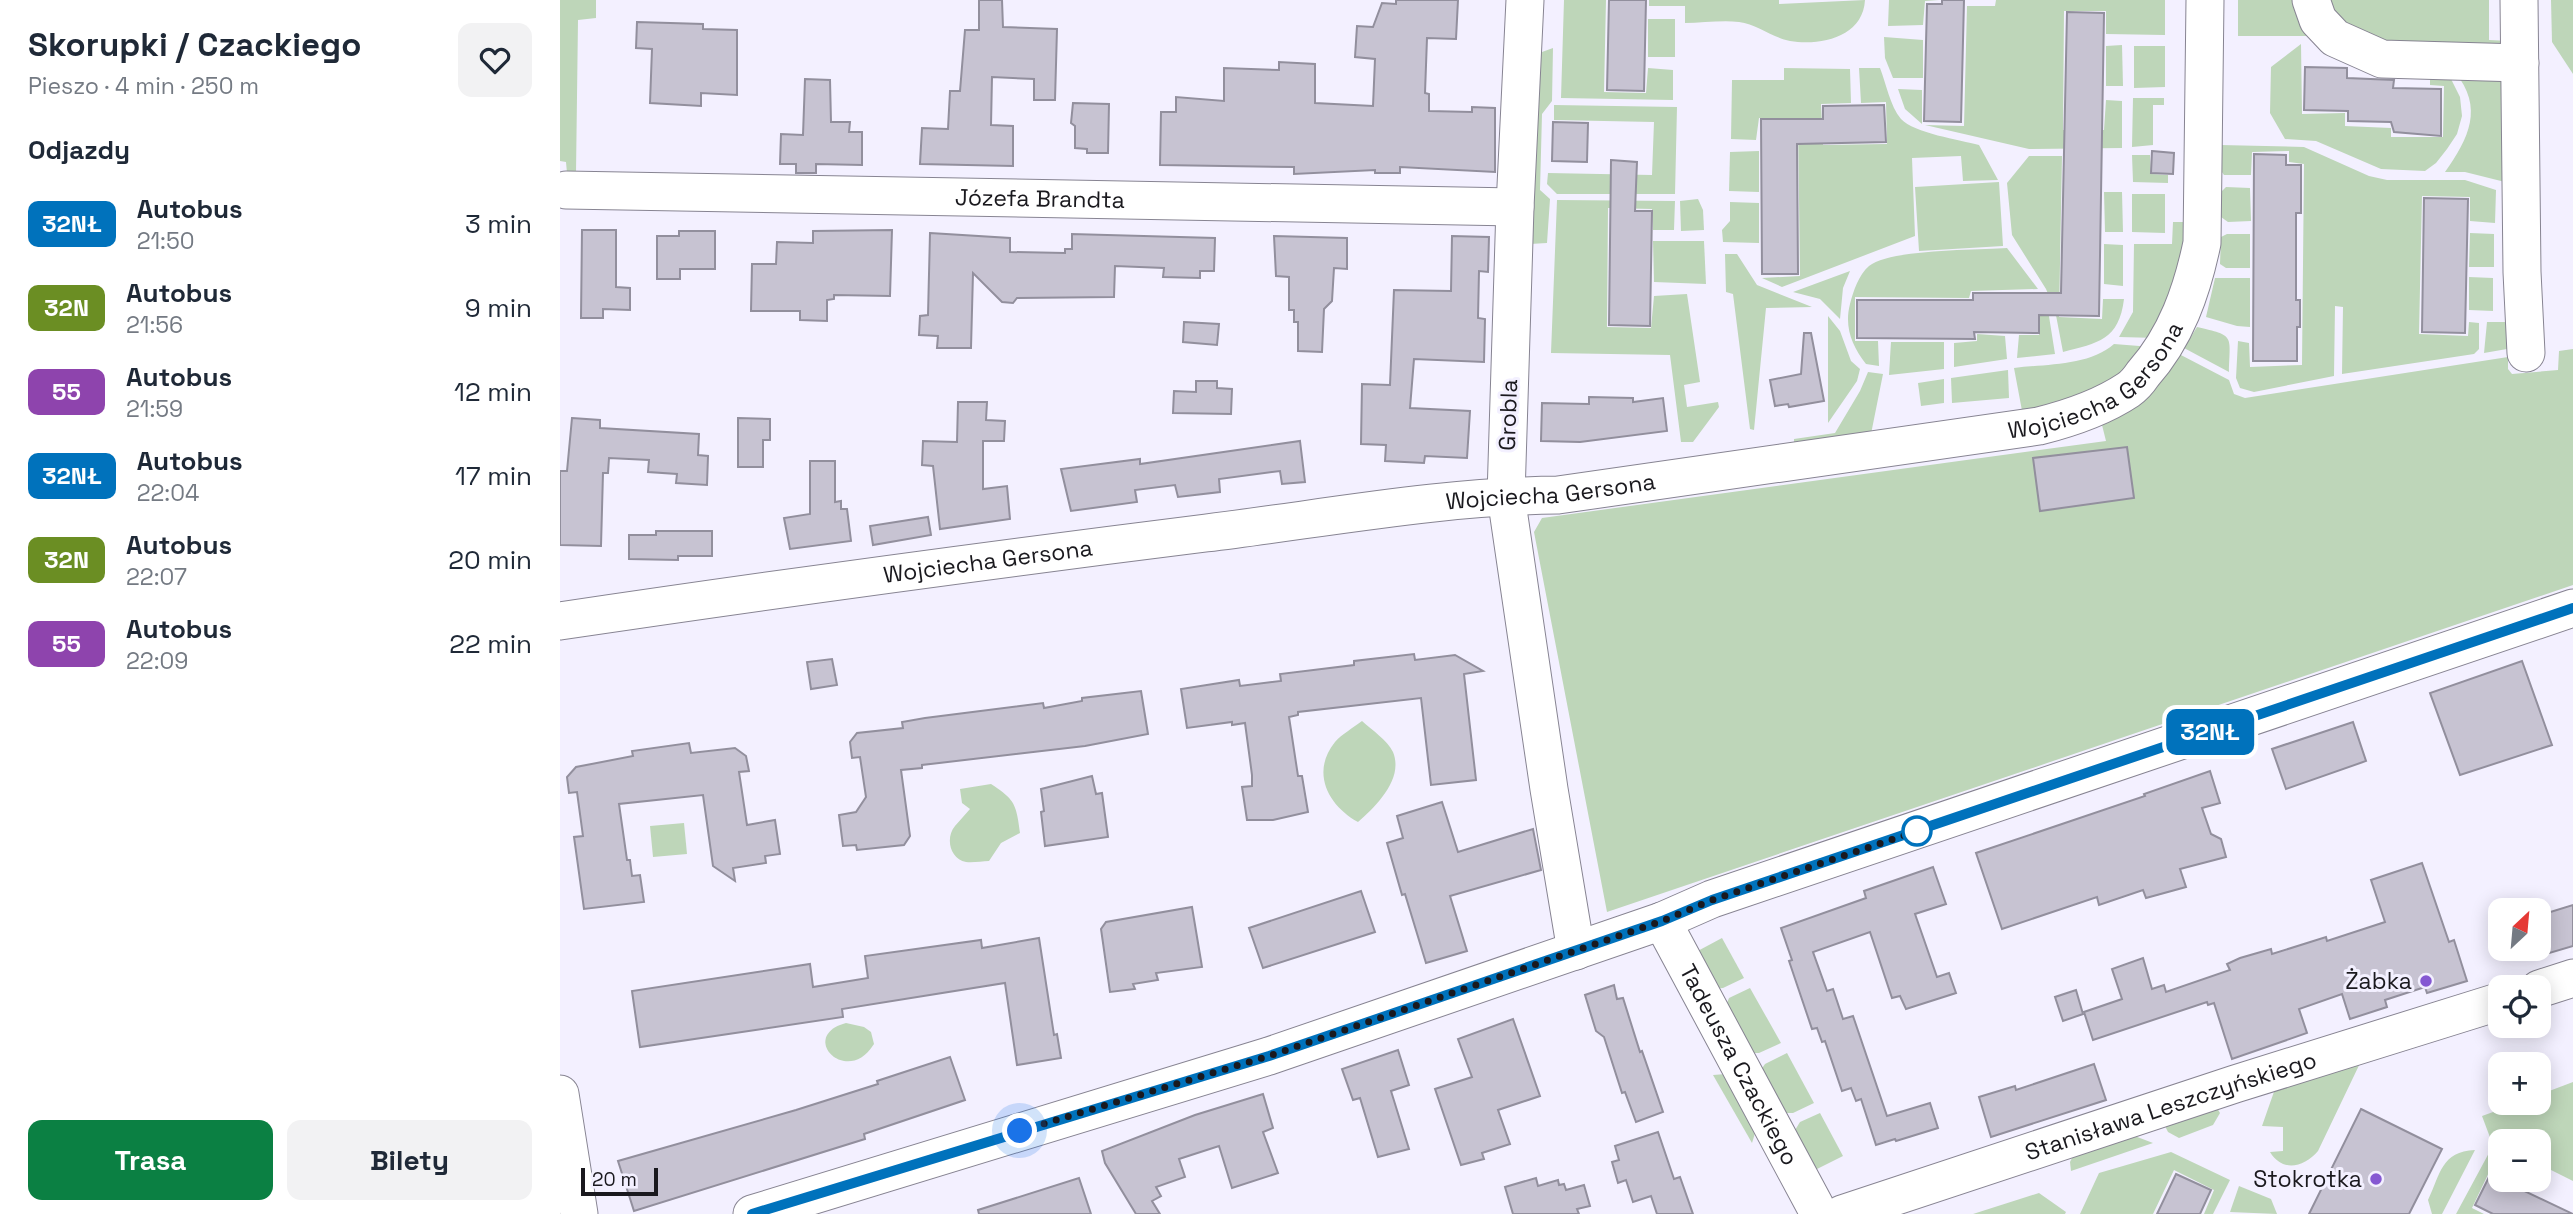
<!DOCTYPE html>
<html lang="pl">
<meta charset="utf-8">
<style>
:root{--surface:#fff;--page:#f2f2f3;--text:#1f2937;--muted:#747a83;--accent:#0b8043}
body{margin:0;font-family:"Space Grotesk",sans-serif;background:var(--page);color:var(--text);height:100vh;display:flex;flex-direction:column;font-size:26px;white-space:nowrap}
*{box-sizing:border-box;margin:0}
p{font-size:23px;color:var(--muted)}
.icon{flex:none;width:38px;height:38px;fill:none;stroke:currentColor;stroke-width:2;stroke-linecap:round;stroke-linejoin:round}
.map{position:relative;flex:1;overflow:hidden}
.drawer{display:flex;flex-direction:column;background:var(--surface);width:560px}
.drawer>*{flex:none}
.badge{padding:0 14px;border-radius:10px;font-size:24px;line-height:46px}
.needle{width:46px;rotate:26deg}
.tools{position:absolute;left:1928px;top:898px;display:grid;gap:14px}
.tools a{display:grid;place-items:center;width:63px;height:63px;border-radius:14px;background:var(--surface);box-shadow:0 4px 18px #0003;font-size:35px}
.scale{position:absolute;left:21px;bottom:18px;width:77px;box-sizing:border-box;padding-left:7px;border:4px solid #1a191e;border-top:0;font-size:19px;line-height:24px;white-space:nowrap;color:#1a191e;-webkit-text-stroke:5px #f3f0ff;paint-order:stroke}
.you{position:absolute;width:35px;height:35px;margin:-18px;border:5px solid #fff;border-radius:50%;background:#1a73e8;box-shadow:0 0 0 10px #1a73e833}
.map>.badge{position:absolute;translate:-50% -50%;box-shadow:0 0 0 4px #fff}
h2{padding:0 28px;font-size:26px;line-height:63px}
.round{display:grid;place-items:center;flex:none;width:74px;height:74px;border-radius:14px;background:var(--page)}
.head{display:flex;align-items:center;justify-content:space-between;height:119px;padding:0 28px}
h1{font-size:33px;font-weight:700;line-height:52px}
.button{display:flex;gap:14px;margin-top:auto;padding:14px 28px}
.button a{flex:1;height:80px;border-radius:14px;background:var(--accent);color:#fff;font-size:28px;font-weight:700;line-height:80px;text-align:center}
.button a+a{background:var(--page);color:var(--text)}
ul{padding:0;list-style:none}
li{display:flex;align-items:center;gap:21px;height:84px;padding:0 28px}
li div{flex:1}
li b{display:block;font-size:26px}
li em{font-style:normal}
li .badge{min-width:77px;font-weight:700;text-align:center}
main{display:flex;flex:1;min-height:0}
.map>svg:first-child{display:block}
.green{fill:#bed6b9}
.building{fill:#c7c3d2;stroke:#928f9d;stroke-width:2}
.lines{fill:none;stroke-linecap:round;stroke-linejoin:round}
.minor-casing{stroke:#878492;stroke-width:39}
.minor{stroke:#fff;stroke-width:37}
.line-casing{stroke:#fff;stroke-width:16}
.line{stroke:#0072bc;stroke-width:10}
.walk{stroke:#1a191e;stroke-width:7;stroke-dasharray:0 12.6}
.stop-dot{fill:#fff;stroke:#0072bc;stroke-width:3.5}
.poi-dot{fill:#8558d2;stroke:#f3f0ff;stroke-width:2.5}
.labels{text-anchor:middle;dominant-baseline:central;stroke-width:6;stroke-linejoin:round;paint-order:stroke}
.street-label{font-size:23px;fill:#1a191e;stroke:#f3f0ff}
.poi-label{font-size:23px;fill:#1a191e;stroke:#f3f0ff;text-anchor:end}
</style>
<main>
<section class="drawer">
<div class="head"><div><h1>Skorupki / Czackiego</h1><p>Pieszo · 4 min · 250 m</p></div><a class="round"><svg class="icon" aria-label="heart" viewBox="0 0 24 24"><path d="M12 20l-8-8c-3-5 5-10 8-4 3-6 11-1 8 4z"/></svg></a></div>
<h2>Odjazdy</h2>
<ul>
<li><span class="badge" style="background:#0072bc;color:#fff">32NŁ</span><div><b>Autobus</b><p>21:50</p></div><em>3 min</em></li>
<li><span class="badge" style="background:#6b8e23;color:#fff">32N</span><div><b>Autobus</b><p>21:56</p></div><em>9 min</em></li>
<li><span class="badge" style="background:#8e44ad;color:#fff">55</span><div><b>Autobus</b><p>21:59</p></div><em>12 min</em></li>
<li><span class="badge" style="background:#0072bc;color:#fff">32NŁ</span><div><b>Autobus</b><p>22:04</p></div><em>17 min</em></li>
<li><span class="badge" style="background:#6b8e23;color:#fff">32N</span><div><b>Autobus</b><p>22:07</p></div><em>20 min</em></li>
<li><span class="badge" style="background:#8e44ad;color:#fff">55</span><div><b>Autobus</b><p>22:09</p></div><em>22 min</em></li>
</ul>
<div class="button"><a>Trasa</a><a>Bilety</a></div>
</section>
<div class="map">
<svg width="2013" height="1214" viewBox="0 0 2013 1214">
<rect width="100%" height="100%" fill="#f3f0ff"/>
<!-- green -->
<g class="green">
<path d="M0,0H36V18L18,20L16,173H7L6,162L0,161Z"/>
<path d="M1004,0H1046L1044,92L1086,93L1088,68L1113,70V100L1001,98Z"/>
<path d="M1089,0H1219V4L1305,0C1303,37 1261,46 1230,41C1213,38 1197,24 1179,22C1162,20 1142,23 1125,23V6H1089Z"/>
<path d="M1329,0H1379L1365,1L1363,25L1328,26Z"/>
<path d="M1436,0H1605V35L1546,34V11H1504L1503,130H1544L1546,100L1562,101V148L1469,149L1365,125L1404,126L1407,6H1435Z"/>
<path d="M1678,0H1742L1754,36H1678Z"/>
<path d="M1763,0H1929V40L1950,41L1933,54L1793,37Z"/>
<path d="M1991,0H2013V74L1992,42Z"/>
<rect x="1088" y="19" width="27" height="38"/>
<path d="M1324,37L1363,40V78H1333L1325,58Z"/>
<path d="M1741,44L1742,114L1785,113V126L1831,128V137H1883L1884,86L1870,85V71H1887L1900,97L1902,116L1897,134L1887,149L1876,163L1865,171L1821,169L1756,141L1725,139L1710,113L1711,67Z"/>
<path d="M1562,45L1563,86H1546V46Z"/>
<path d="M1574,46H1605V87L1574,88Z"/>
<path d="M993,48L992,101L982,114L980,190L990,199L987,243L970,244L976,61L982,52Z"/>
<path d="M1224,68L1290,69L1291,103L1261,104L1263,145L1327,144L1326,102L1301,103L1299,68H1320C1326,83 1330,106 1341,119C1354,133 1400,140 1419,145L1438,180L1403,181L1401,156L1352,158L1355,236L1222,287L1202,278L1240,276L1238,118H1199L1196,140L1171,139L1172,80H1224Z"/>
<path d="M1895,72L1942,75L1949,183L1905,172H1885C1909,138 1924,108 1895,72Z"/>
<path d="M1338,89L1362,90V124L1345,109Z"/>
<path d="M1573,98H1604V105H1593V145L1572,147Z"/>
<path d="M994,105L1117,107L1115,194H997L987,184L988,173L1092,175L1094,122L994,120Z"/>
<path d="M1660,145L1744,147L1809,176L1827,180H1905L1936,190L1935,223L1910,221V197L1862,196L1859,334L1908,336L1909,322L1919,323V349L1914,354L1782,374L1783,307L1775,306L1774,376L1694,392L1680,388L1676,378L1678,341L1689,343L1690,367L1742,365L1744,164L1729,162V151L1692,152L1691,175H1664L1659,168Z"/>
<path d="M1199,151V192L1169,191L1170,152Z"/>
<path d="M1572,155H1590L1591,174L1608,175V183L1573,182Z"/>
<path d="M1469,156H1502L1499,317L1542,319L1543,299H1564C1559,340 1538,343 1503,352L1495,310L1486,289L1452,235L1447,183Z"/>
<path d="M1439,182L1443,246L1359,251L1355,187Z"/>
<path d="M1666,187L1690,188L1691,221L1668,222L1661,217V192Z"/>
<path d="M1544,192H1562L1563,232H1545Z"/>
<path d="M1572,194H1605V233L1572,232Z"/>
<path d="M1138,199L1143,210L1144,230L1121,231L1120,201Z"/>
<path d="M997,200L1115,201L1114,230H1093L1092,209L1048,208L1047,327L1091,328L1094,296L1127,294L1140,382L1124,385L1127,407L1158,402L1159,407L1133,442H1121L1110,355L991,353Z"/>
<path d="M1170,202L1199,203V243L1163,242L1162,230L1170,221Z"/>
<path d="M1613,222H1631L1598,338L1559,337L1573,312L1574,244H1612Z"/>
<path d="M1910,233L1934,234V267H1909Z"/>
<path d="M1667,234H1690V268H1666L1660,264L1661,237Z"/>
<path d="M1093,241H1144L1146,284L1094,282Z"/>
<path d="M1544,244L1563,245V286L1544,284Z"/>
<path d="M1447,248L1478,289L1411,291L1409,298L1295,297V341H1318L1319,366L1306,364C1292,346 1284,327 1290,304C1293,292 1299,274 1309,266C1330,249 1418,250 1447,248Z"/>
<path d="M1165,254H1177L1197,285L1252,307L1206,308L1194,430L1190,429L1173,294L1166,292Z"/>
<path d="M1290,271L1283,288L1280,319L1260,299L1233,292Z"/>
<path d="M1909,277L1933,278V311L1909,310Z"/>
<path d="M1655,278H1690V327L1677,326L1646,317Z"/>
<path d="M1481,292L1488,310L1495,354L1457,358L1459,335H1479Z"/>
<path d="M1268,316L1280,331L1291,361L1300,369L1297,381L1268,423Z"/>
<path d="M1927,322H1947V349L1924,353Z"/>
<path d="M1637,327C1675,336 1670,334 1669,372L1624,348Z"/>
<path d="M1417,334L1445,336L1447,359L1394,367V343L1417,341Z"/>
<path d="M1331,342H1384V369L1329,375Z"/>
<path d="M1554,344L1592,347L1543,394L1463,416L1454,368C1486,364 1529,366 1554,344Z"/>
<path d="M2013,349V585L1047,912L974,532L982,518L1546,441L1542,425L1566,411L1619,354L1669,380L1674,394L1685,398L1948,357V369L1952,374L1998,370L1999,351Z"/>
<path d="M1448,370L1449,398L1392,403L1391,378Z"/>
<path d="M1308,372L1323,374L1311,434L1234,447V439L1275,433L1300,391Z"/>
<path d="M1384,379V403L1361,406L1358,383Z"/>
<path d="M802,721C812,730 827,740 833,752C844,779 816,806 798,822C769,806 750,773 775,742C782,734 793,728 802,721Z"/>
<path d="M431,784C455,800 456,803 460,833L441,843L429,861C422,861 413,863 406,862C390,859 385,838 395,826C400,820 405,815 410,809L402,803L400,789Z"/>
<path d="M124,823L127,854L93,857L90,826Z"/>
<path d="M1162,938L1184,978L1163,988L1151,989L1134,953Z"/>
<path d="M1190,988L1221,1043L1199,1053H1186L1163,1013L1169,998Z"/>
<path d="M286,1023L304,1027L311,1032L314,1044C287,1088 237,1036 286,1023Z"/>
<path d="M1227,1053L1254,1103L1233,1113H1220L1198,1074L1205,1064Z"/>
<path d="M1803,1057L1758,1151C1744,1167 1723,1173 1710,1152L1723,1151V1127L1702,1126L1716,1086Z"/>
<path d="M1166,1074L1196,1130L1192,1143L1153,1075Z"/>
<path d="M2013,1082V1181L1979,1164V1141H1941V1145L1931,1140L1922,1116L1958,1103L1979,1102V1095Z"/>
<path d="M1657,1108L1660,1113L1653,1125L1619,1138L1608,1132L1605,1126Z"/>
<path d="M1260,1113L1283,1156L1253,1171L1232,1135L1240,1122Z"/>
<path d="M1572,1135L1593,1143L1511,1171L1510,1162L1514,1154Z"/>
<path d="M1915,1150L1882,1214H1872L1868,1200C1881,1173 1881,1152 1915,1150Z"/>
<path d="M1930,1151L1941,1155V1173L1931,1168L1912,1208L1924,1214H1896Z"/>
<path d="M1611,1152L1670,1180L1653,1214H1644L1654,1190L1614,1170L1593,1214H1520L1539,1173Z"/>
<path d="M1679,1186L1711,1199L1717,1214L1670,1212Z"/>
<path d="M1479,1193L1506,1212L1505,1214H1413Z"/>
</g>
<!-- building -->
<g class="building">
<path d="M419,0H442L443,27L497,29L495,100H474V79L432,77L431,125L453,126V166L360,164L362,128L388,129L390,91H400L405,30H419Z"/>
<path d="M836,0H898L896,39L867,38L865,93L869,94V111L912,112V107L935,108V172L840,167V173H815V170L734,174V167L600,165L601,112H616V97L664,101V68L719,70V62L755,64V103L813,106L815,59L795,57L797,26L813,27L822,3L836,4Z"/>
<path d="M1049,0H1086L1084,91L1047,90Z"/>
<path d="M1382,0H1404L1401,122L1364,121L1367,4H1382Z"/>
<path d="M1507,12L1544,13L1539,316L1479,315V333L1414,332L1415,339L1297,338V300H1413V293H1501Z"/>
<path d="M77,22L143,24V29L177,30V95L141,93V106L90,103L92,49L76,48Z"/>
<path d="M1745,67L1787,68V78L1834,80L1833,88L1881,89V136L1834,132L1831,122L1788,121V111L1744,110Z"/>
<path d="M245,79L270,80L271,122H290L289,132H302V165L256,164V173H236V164H220L221,134L243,135Z"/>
<path d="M513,103L549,104L548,153H527V149L515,148V126L511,123Z"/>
<path d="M1324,105L1326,142L1237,144L1238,274H1202L1201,119H1263V106Z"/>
<path d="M993,122L1028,123L1027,162L992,161Z"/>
<path d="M1592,151L1614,153L1613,174L1591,173Z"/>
<path d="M1694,154L1726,155V165H1741V213H1736V300H1740V327H1737V361H1693Z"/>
<path d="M1051,160L1077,162L1075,211H1092L1090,326L1049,325Z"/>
<path d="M1864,198L1908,199L1905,333L1862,332Z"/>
<path d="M22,230H56V287L70,288V310L43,309V318H21Z"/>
<path d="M332,230L330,296L274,295V299L267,300V321L240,320V311H191L192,264H216L217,242L253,243V231Z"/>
<path d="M119,231H155V269H120V279H97V236H119Z"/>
<path d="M370,233L450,238V252L505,253V249H512V234L655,238L654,271H640V278L603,277L604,268L555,266L554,297L457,298L453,303L442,302L413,273L411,348H377L378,336L359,335L360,316L368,315Z"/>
<path d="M714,236L787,238V269L774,268L772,301L764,309L762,352L738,351V322H734V310H729V277L716,276Z"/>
<path d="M892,236L929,237L928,272L919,271L918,318L925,319L924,362L854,359L850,408L910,411L907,458L865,456L864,463L825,461L826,445L801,444L802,384L830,385L834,290L891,291Z"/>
<path d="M624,322L659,324L657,345L623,342Z"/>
<path d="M1244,333H1251L1264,401L1229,407L1228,404L1215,406L1210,380L1241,374Z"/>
<path d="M636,381H657V388L672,389L671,414L613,413L614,391L636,392Z"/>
<path d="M1029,397L1073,398V402L1103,398L1107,431L1020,442L981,441L982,403L1029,404Z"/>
<path d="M398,402H427L426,420L445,421L444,441H423V489L447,486L450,519L380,529L373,466L362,465L363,441L397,442Z"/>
<path d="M12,418L40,420V428L139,434L138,455L148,456L147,485L116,483L117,474L88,472L89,460L49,458L48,473H43L41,546L0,545V471H7Z"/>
<path d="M178,418L210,419V440H203V467H178Z"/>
<path d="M740,441L745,482L722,484L720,471L659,479L660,492L618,497L615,485L575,490L577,502L511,511L501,469L580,459V464Z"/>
<path d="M1567,447L1574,498L1480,511L1473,458Z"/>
<path d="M250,461H275V502L281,501V509H287L291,541L230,549L224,518L250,514Z"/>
<path d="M368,517L371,535L313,545L310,526Z"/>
<path d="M96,531H152V556H118V560L69,559V535H96Z"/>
<path d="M854,654L855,660L895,655L923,671L904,674L916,780L871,785L861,698L738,712V715L729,717L738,776H742L748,812L713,820H687L682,787L692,786V775L685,723L672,725V722L627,728L621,689L679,680L680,686L721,681L720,674L794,665V661Z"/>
<path d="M272,659L277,685L251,689L247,662Z"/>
<path d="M1962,661L1992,745L1900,775L1870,693Z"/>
<path d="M581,691L588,734L525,746L362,765V768L341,770L350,836L344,845L297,850L296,845L283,846L279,815L296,812L306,797L300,757L292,758L290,742L297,733L343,728L342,722L365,718L483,703L484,708L522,701V698Z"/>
<path d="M1793,722L1806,761L1726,789L1712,749Z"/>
<path d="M129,743L131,753L175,748L186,756L189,771L179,772L187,825L215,820L220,854L205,856L206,863L173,868L175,881L153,866L143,795L59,804L67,860H70L72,876L80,875L84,902L24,909L14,837L23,836L17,792L9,793L7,777L16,767L73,756L72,751Z"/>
<path d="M1650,771L1660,803L1642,808L1651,834L1661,839L1666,857L1620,869L1626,887L1586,898L1583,890L1539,905L1537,897L1442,929L1416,853L1585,796L1584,794Z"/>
<path d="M532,776L536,794L542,793L548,837L485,846L481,812L484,811L481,789Z"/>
<path d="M882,802L898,852L973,829L981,870L890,896L907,951L866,963L845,894L842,895L827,843L843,838L837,816Z"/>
<path d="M1862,863L1889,942L1894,940L1907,981L1867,993L1865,987L1825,1000L1827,1007L1790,1019L1782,994L1739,1009L1747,1033L1672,1059L1654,1003L1648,1005L1647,1002L1533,1040L1524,1012L1562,999L1552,969L1583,958L1592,989L1604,985L1606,992L1670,970L1667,964L1680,958L1711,949L1712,954L1766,937L1767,941L1825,922L1811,880Z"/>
<path d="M1373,867L1386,904L1355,914L1377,977L1389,973L1396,993L1346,1009L1340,996L1332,998L1310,932L1253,952L1267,991L1273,989L1283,1019L1293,1016L1327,1116L1370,1103L1378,1128L1336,1141L1335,1139L1316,1145L1301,1099L1296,1101L1291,1088L1282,1091L1265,1041L1262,1042L1257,1028L1252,1029L1229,961L1232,960L1221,928L1306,898L1304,891Z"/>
<path d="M801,891L815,932L703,968L689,928Z"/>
<path d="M2013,905V946L1979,956V924L1986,922L1984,914Z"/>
<path d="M632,907L642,967L596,973L598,980L573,984L575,989L550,992L541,929L546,922Z"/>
<path d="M479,938L494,1035L497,1034L501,1058L457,1065L445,983L282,1009L283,1017L80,1047L72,991L250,964L253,987L308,978L305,956L421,940L422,948Z"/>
<path d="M1054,985L1057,999L1063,998L1080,1052L1082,1051L1103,1112L1076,1122L1065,1092L1062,1093L1044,1037L1036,1031L1025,995Z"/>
<path d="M1516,990L1523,1014L1503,1021L1495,997Z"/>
<path d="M953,1019L980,1096L938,1110L950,1144L922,1153L924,1159L901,1165L875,1089L912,1077L898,1039Z"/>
<path d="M838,1050L849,1085L831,1091L849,1149L818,1157L800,1098L793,1100L782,1069Z"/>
<path d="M390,1057L405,1100L304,1134L305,1139L74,1211L58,1161L236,1110L318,1084L317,1081Z"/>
<path d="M1534,1064L1546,1100L1431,1137L1419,1097L1455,1086L1456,1090Z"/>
<path d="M703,1094L713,1128L703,1132L718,1173L672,1188L659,1146L619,1159L625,1177L596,1187L601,1196L592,1201L600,1214H576L545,1163L542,1151L635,1115Z"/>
<path d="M1801,1109L1882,1149L1849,1214H1749Z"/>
<path d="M1098,1132L1114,1179L1120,1177L1133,1214H1097L1091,1196L1073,1202L1066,1180L1058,1183L1052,1162L1059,1160L1055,1146Z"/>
<path d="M1931,1173L1941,1180L2013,1214H1933L1915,1205Z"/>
<path d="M1616,1174L1651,1190L1640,1214H1597Z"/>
<path d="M519,1178L531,1214H419L418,1210Z"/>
<path d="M976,1178L978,1186L998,1180L999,1185L1004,1184L1006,1190L1024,1185L1030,1206L1017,1209L1019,1214H953L945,1187Z"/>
</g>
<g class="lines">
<!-- minor casing -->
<g class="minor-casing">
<g id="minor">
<path d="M965,0L955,207L946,496L989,789L1016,951"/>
<path d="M1751,0L1758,20L1775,38L1822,59L1960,63"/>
<path d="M1959,0L1962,272L1966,353"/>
<path id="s1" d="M6,190L955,207"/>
<path id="s2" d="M0,621C215,589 430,560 646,533C761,519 882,496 998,495L1479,426C1511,418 1541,408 1568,390C1574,386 1579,380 1583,374C1616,337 1632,291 1642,243L1645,0"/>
<path id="s3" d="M1102,921L1255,1206"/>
<path d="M1979,989L2013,978"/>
<path d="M0,1094L19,1214"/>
<path d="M192,1214L709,1056L1102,921L1152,899L2013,608"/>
<path id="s4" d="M1282,1214L1675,1084L1941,1001"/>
</g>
</g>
<!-- minor -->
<use href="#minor" class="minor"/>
</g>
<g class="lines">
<!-- line casing -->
<g class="line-casing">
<path id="line" d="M192,1214L709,1056L1102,921L1152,900L2013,608"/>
</g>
<!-- line -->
<use href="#line" class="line"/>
<!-- walk -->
<path class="walk" d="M460,1131L709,1056L1102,921L1152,900L1357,831"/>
</g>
<!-- markers -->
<circle class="stop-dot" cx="1357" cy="831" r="14"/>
<g class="poi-dot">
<circle cx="1866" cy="981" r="7"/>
<circle cx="1816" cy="1179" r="7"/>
</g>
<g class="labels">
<!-- street labels -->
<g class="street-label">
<text stroke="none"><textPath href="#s1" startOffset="474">Józefa Brandta</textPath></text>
<text stroke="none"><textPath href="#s2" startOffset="1566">Wojciecha Gersona</textPath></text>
<text transform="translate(948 415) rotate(-88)">Grobla</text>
<text stroke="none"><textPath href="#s2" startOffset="999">Wojciecha Gersona</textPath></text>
<text stroke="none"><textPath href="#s2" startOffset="432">Wojciecha Gersona</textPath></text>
<text stroke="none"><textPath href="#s3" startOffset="163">Tadeusza Czackiego</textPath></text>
<text stroke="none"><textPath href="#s4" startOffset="346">Stanisława Leszczyńskiego</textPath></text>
</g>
<!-- poi labels -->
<g class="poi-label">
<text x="1852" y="981">Żabka</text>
<text x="1802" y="1179">Stokrotka</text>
</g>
</g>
</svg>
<div class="tools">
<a><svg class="needle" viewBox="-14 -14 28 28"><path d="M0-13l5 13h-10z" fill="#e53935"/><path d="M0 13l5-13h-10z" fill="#747a83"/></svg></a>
<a><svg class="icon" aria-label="locate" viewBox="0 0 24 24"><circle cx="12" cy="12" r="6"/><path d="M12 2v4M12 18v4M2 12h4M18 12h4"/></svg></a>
<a>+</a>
<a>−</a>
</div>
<div class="scale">20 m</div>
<div class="you" style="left:460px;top:1131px"></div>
<b class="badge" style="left:1650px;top:732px;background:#0072bc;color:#fff">32NŁ</b>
</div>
</main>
